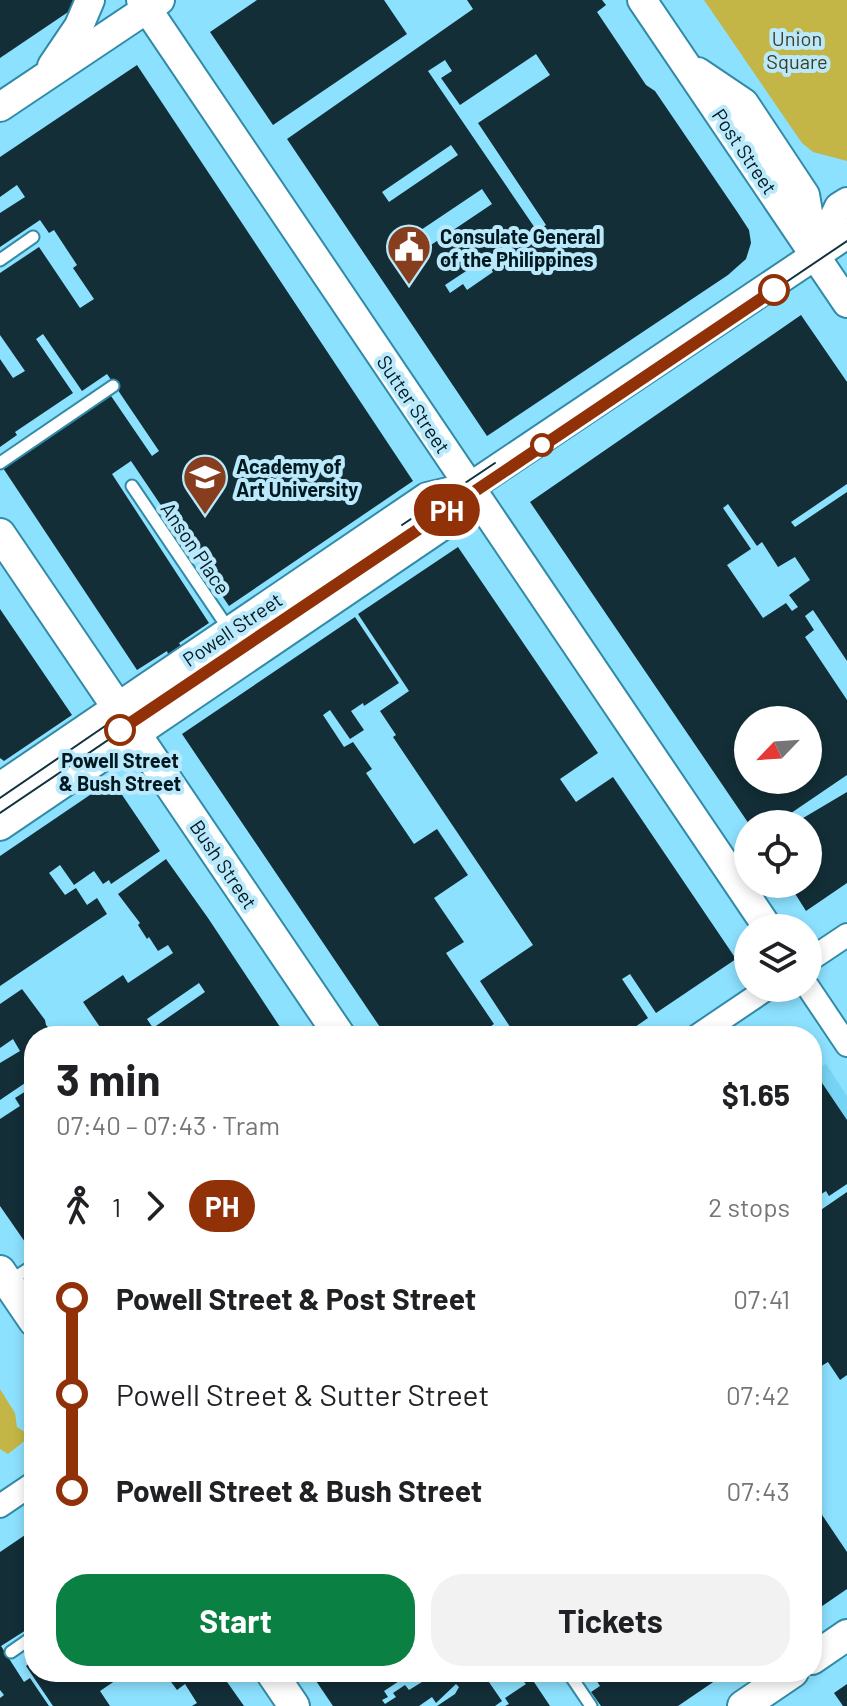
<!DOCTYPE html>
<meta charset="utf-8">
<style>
:root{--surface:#fff;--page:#f2f2f2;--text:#202124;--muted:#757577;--accent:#0b8043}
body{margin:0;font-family:Barlow,sans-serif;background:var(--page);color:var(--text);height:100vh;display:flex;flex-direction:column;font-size:30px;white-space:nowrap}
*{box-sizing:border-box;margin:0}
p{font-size:26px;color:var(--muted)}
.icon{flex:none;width:44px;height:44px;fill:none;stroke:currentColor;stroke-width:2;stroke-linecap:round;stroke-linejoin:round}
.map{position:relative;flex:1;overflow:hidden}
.drawer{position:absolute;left:24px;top:1026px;width:798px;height:656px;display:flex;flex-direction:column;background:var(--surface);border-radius:32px;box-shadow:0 4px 12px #0003}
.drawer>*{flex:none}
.badge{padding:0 16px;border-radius:26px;font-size:28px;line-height:52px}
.needle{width:52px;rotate:245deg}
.fabs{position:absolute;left:734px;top:706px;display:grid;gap:16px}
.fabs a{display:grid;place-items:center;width:88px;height:88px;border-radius:50%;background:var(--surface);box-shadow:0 4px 12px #0003;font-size:40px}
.map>.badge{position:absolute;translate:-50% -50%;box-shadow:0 0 0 4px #fff}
.legs{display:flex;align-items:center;gap:12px;height:88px;padding:0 32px;font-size:26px}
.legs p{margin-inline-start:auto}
.headline{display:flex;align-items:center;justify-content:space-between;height:136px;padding:0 32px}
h1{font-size:44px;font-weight:700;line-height:60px}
.cta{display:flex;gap:16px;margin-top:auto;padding:16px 32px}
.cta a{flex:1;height:92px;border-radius:32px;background:var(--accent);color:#fff;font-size:32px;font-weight:700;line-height:92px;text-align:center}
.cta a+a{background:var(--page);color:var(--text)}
ul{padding:0 32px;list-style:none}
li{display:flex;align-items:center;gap:28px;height:96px;font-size:30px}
li i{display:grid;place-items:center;width:12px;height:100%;margin:0 10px;background:currentColor}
li i::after{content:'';width:20px;height:20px;margin:-10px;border:6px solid;border-radius:50%;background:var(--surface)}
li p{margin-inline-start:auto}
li:first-child i{background:linear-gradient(#0000 50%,currentColor 0)}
li:last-child i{background:linear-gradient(currentColor 50%,#0000 0)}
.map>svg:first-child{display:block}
.built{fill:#76d3f3}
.green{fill:#c3b646}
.building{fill:#132e37;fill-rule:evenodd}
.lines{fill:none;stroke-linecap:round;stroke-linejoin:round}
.service-casing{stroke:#328aa6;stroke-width:15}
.minor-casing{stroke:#328aa6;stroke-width:26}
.tertiary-casing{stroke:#328aa6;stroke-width:32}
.secondary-casing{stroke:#328aa6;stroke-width:34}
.service{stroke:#fff;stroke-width:11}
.minor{stroke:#fff;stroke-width:22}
.tertiary{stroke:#fff;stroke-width:28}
.secondary{stroke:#fff;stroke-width:30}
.tram{stroke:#12333d;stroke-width:2}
.line-1-casing{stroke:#fff;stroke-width:18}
.line-1{stroke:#913108;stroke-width:12}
.stop-1-dot{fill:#fff;stroke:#913108;stroke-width:4}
.labels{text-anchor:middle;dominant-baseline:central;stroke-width:8;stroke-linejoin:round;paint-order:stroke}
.park-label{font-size:20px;fill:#3f3c24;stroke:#b9e9fb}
.street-label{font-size:20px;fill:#001921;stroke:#b9e9fb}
.poi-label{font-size:20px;font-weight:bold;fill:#001921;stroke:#b9e9fb;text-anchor:start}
.stop-label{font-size:20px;font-weight:bold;fill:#001921;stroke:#b9e9fb}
</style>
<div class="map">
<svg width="847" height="1706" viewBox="0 0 847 1706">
<rect width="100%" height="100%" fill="#8ce1ff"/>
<!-- built -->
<path class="built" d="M826,1064L847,1096V1184L829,1196L812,1171V1073Z"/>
<!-- green -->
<g class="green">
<path d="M704,0H847V161L813,152L802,143Z"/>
<path d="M0,1389L15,1413L17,1427L31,1436L8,1454L0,1449Z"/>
</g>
<!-- building -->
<g class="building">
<path d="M0,0H73L77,6L0,58Z"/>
<path d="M257,0H384L407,34L273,125L210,32Z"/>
<path d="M467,0H602L606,5L597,12L646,85L655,91L738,213L749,230L751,243L746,259L728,275L487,436L287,139L473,9ZM536,54L550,75L478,123L546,225L537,231L428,71L445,60L452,71L441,78L460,105ZM451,145L458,155L389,202L382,192ZM482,189L492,204L422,251L412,236ZM516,238L519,243L488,264L493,272L467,290L463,284L450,293L445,285Z"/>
<path d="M137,65L413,481L229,606L131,461L112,474L209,623L179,643L181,646L168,654L167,651L137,670L1,465L109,393L152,456L159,451L107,374L82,391L43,334L36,339L73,393L15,432L17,435L0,447V359L13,378L25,371L0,335V273L39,247L80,308L94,299L73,268L77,265L54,230L49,233L40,220L0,247V213L25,197L17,185L0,197V157Z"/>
<path d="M801,315L847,382V484L791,522L795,527L847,492V661L813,610L805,616L814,630L805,637L847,700V775L775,824H749L530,502ZM728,504L757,546L762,542L778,567L795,557L810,580L789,595L798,607L792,611L786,603L763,618L727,565L751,549L723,508ZM748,720H808V780H748Z"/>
<path d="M458,547L598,753L560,779L576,802L613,777L736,959L656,1013L630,974L622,979L648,1018L622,1036H516L480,981L533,945L393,737L396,735L380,711L409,691L358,614Z"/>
<path d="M0,609L72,715L4,761L0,758Z"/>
<path d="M355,617L399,683L364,706L363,703L351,711L364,730L350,739L330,710L323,715L344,747L353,742L372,769L366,773L414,844L437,829L468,875L434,898L464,942L446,953L494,1024L477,1036H386L182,734Z"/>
<path d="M112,780L160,851L111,884L109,880L103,884L94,871L74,885L60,865L49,873L65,895L76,888L87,905L97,898L107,914L0,986V856Z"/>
<path d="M847,792V883L806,911L789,884H808V824H793Z"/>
<path d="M166,859L208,918L286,1036H106L83,1002L123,975L128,983L173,953L168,945L158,951L149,937L147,939L138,925L140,923L118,894ZM199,983L205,992L153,1028L147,1019Z"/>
<path d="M22,989L45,1020L46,1025L56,1036H34V1077L0,1100V1063L20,1051L13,1039L0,1048V1004Z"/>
<path d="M812,1068L847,1120V1184L829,1196L826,1191L812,1200Z"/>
<path d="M34,1086V1236L25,1242L0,1206V1119L20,1106L15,1098Z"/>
<path d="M847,1192V1375L840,1380L828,1362L818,1368L812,1359V1350L818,1346L812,1337V1216Z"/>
<path d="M812,1500L847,1552V1589L812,1613Z"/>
<path d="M34,1529V1625L1,1646L24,1682L30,1678L49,1706H0V1698L4,1695L0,1690V1552Z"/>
<path d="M34,1660V1672H128L100,1691L110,1706H53L26,1666Z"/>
<path d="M170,1672H220L244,1706H192L197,1703L185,1684L177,1690L166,1675Z"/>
<path d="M310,1672H413L384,1691L388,1697L382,1700L385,1704L396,1697L393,1693L405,1685L409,1690L422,1682L418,1676L425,1672H482L502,1701L495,1706H437L455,1694L459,1687L456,1684L436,1703L432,1697L419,1706H333Z"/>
<path d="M591,1672H627L632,1679L642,1672H723L725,1674L678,1706H601L591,1692L600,1686Z"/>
<path d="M530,1676L550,1706H505L509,1704L505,1698L526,1684L523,1681Z"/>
<path d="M847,1684V1706H843L834,1693Z"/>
</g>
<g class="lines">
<!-- service casing -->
<g class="service-casing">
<g id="service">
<path d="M0,260L33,237"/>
<path d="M0,463L113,386"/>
<path d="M132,486L230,631"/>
<path d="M0,806L446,502"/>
<path d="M8,1282L34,1265"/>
<path d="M11,1652L34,1636"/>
<path d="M568,1672L591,1706"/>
</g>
</g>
<!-- minor casing -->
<g class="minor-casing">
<g id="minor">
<path d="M808,961L847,935"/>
<path d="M808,987L847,1045"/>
<path d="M697,1036L768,988"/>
<path d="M0,1506L34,1483"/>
</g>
</g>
<!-- tertiary casing -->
<g class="tertiary-casing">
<g id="tertiary">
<path d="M141,0L768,928"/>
<path d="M642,0L847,303"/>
<path d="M52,66L79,26L90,0"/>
<path d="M698,72L744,103L805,195L814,247"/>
<path d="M0,107L160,0"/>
<path d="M816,255L839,207L847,202"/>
<path d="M0,787L427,497L470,487L847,234"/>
<path d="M0,826L445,524L470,487"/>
</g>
</g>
<!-- secondary casing -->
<g class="secondary-casing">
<g id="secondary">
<path d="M0,534L340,1036"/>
<path d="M0,1271L34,1321"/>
<path d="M812,1659L847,1635"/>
<path d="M271,1672L294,1706"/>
<path d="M743,1706L793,1672"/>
</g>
</g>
<!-- service -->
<use href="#service" class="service"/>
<!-- minor -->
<use href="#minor" class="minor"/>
<!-- tertiary -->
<use href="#tertiary" class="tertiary"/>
<!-- secondary -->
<use href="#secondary" class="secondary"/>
<!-- tram -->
<g class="tram">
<path d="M402,525L495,463"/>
<path d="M0,798L111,722"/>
<path d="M0,813L847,241"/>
</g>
</g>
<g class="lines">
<!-- line-1 casing -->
<g class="line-1-casing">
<path id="line-1" d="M120,730L774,290"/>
</g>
<!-- line-1 -->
<use href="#line-1" class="line-1"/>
</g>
<!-- icons -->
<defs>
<g id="civic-pin" transform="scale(2.3)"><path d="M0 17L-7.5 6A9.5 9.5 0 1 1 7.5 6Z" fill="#863e1f" stroke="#b9e9fb"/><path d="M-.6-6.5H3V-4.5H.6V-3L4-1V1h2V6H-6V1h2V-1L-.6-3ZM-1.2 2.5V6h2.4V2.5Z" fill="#fff"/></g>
<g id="university-pin" transform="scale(2.3)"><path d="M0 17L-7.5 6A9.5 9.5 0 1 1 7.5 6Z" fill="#863e1f" stroke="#b9e9fb"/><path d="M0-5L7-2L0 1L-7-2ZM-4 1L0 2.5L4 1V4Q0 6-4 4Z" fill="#fff"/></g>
</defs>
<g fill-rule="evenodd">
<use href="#civic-pin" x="409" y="247"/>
<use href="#university-pin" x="205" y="477"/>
</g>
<!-- markers -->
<g class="stop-1-dot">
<circle cx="774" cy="290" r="14"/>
<circle cx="542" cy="445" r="10"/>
<circle cx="120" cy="730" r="14"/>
</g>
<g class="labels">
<!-- park labels -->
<g class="park-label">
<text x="797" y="38">Union<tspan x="797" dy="23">Square</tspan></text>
</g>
<!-- street labels -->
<g class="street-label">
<text transform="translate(745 151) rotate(56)">Post Street</text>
<text transform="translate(414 404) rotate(56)">Sutter Street</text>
<text transform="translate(196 548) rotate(56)">Anson Place</text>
<text transform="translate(232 629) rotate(-34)">Powell Street</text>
<text transform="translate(224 864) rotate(56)">Bush Street</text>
</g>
<!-- poi labels -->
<g class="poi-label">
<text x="440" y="236">Consulate General<tspan x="440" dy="23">of the Philippines</tspan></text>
<text x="236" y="466">Academy of<tspan x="236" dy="23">Art University</tspan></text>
</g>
<!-- stop labels -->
<g class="stop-label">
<text x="120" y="760">Powell Street<tspan x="120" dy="23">&amp; Bush Street</tspan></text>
</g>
</g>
</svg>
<div class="fabs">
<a><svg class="needle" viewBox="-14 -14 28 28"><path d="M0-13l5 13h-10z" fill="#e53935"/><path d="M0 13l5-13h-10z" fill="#757577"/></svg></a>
<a><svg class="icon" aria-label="locate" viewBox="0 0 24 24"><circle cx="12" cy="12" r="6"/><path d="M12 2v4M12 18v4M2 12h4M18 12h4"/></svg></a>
<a><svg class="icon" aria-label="layers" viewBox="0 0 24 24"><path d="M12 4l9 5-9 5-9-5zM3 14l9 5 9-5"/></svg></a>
</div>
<b class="badge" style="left:447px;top:510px;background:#913108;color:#fff">PH</b>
<section class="drawer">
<div class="headline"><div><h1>3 min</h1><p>07:40 – 07:43 · Tram</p></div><b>$1.65</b></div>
<div class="legs"><svg class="icon" aria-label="walk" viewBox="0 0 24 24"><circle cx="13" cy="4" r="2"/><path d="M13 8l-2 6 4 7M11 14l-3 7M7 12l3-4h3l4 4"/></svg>1<svg class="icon" aria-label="forward" viewBox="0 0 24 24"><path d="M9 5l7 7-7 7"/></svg><b class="badge" style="background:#913108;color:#fff">PH</b><p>2 stops</p></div>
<ul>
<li><i style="color:#913108"></i><b>Powell Street &amp; Post Street</b><p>07:41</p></li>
<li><i style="color:#913108"></i><span>Powell Street &amp; Sutter Street</span><p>07:42</p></li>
<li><i style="color:#913108"></i><b>Powell Street &amp; Bush Street</b><p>07:43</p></li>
</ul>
<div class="cta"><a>Start</a><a>Tickets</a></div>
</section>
</div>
